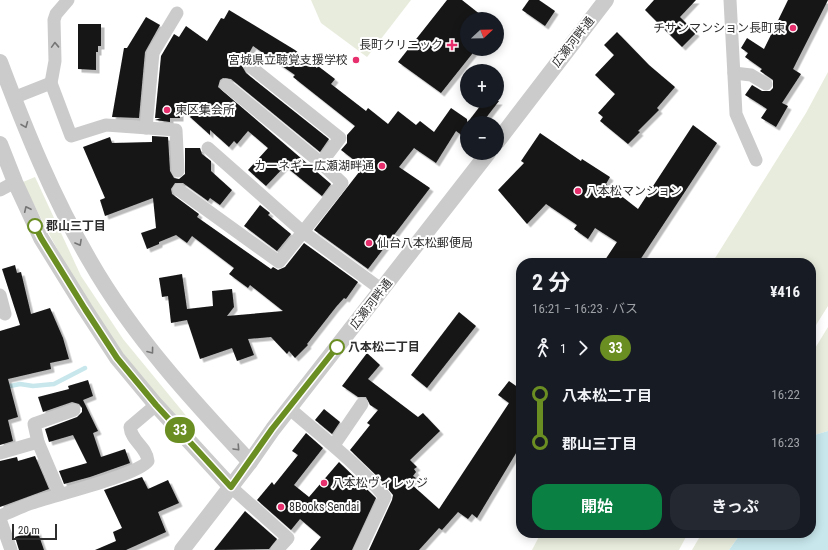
<!DOCTYPE html>
<html lang="ja">
<meta charset="utf-8">
<style>
:root{--surface:#171b24;--page:#242831;--text:#f1f3f6;--muted:#9ea1a6;--accent:#0b8043}
body{margin:0;font-family:"Roboto Condensed","Noto Sans JP",sans-serif;background:var(--page);color:var(--text);height:100vh;display:flex;flex-direction:column;font-size:15px;white-space:nowrap}
*{box-sizing:border-box;margin:0}
p{font-size:13px;color:var(--muted)}
.icon{flex:none;width:22px;height:22px;fill:none;stroke:currentColor;stroke-width:2;stroke-linecap:round;stroke-linejoin:round}
.map{position:relative;flex:1;overflow:hidden}
.panel{position:absolute;left:516px;top:258px;width:300px;height:280px;display:flex;flex-direction:column;background:var(--surface);border-radius:16px;box-shadow:0 2px 10px #0003}
.panel>*{flex:none}
.badge{padding:0 8px;border-radius:13px;font-size:14px;line-height:26px}
.needle{width:26px;rotate:68deg}
.buttons{position:absolute;left:460px;top:12px;display:grid;gap:8px}
.buttons a{display:grid;place-items:center;width:44px;height:44px;border-radius:50%;background:var(--surface);box-shadow:0 2px 10px #0003;font-size:20px}
.scale{position:absolute;left:12px;bottom:10px;width:45px;box-sizing:border-box;padding-left:4px;border:2px solid #2e2e2e;border-top:0;font-size:11px;line-height:14px;white-space:nowrap;color:#2e2e2e;-webkit-text-stroke:3px #fff;paint-order:stroke}
.map>.badge{position:absolute;translate:-50% -50%;box-shadow:0 0 0 2px #fff}
.legs{display:flex;align-items:center;gap:6px;height:44px;padding:0 16px;font-size:13px}
.legs p{margin-inline-start:auto}
.head{display:flex;align-items:center;justify-content:space-between;height:68px;padding:0 16px}
h1{font-size:22px;font-weight:700;line-height:30px}
.action{display:flex;gap:8px;margin-top:auto;padding:8px 16px}
.action a{flex:1;height:46px;border-radius:16px;background:var(--accent);color:#fff;font-size:16px;font-weight:700;line-height:46px;text-align:center}
.action a+a{background:var(--page);color:var(--text)}
ul{padding:0 16px;list-style:none}
li{display:flex;align-items:center;gap:14px;height:48px;font-size:15px}
li i{display:grid;place-items:center;width:6px;height:100%;margin:0 5px;background:currentColor}
li i::after{content:'';width:10px;height:10px;margin:-5px;border:3px solid;border-radius:50%;background:var(--surface)}
li p{margin-inline-start:auto}
li:first-child i{background:linear-gradient(#0000 50%,currentColor 0)}
li:last-child i{background:linear-gradient(currentColor 50%,#0000 0)}
.map>svg:first-child{display:block}
.green{fill:#e8ecdc}
.water{fill:#c7e7ec}
.lines{fill:none;stroke-linecap:round;stroke-linejoin:round}
.stream{stroke:#c7e7ec;stroke-width:4.5}
.building{fill:#151515;filter:url(#shadow)}
.minor{stroke:#cbcbcb;stroke-width:13}
.tertiary{stroke:#cbcbcb;stroke-width:16}
.oneway{stroke:#757575}
.line-1-casing{stroke:#fff;stroke-width:9}
.line-1{stroke:#6b8e23;stroke-width:6}
.poi-dot{fill:#e72f6d;stroke:#fff;stroke-width:1.5}
.stop-1-dot{fill:#fff;stroke:#6b8e23;stroke-width:2}
.labels{text-anchor:middle;dominant-baseline:central;stroke-width:4;stroke-linejoin:round;paint-order:stroke}
.poi-label{font-size:12px;fill:#2e2e2e;stroke:#fff;text-anchor:start}
.street-label{font-size:12px;fill:#2e2e2e;stroke:#fff}
.stop-label{font-size:12px;font-weight:bold;fill:#2e2e2e;stroke:#fff;text-anchor:start}
</style>
<div class="map">
<svg width="828" height="550" viewBox="0 0 828 550">
<defs>
<filter id="shadow"><feDropShadow dx="3.5" dy="3.5" stdDeviation="0" flood-color="#0004"/></filter>
</defs>
<rect width="100%" height="100%" fill="#fff"/>
<!-- green -->
<g class="green">
<path d="M311,0H411L367,57L321,23Z"/>
<path d="M828,72V306L811,333V263H712L806,113Z"/>
<path d="M35,177L81,276L123,339L197,429L193,435C176,416 158,398 142,378C94,318 56,251 23,182Z"/>
<path d="M828,327V431L811,436V355Z"/>
<path d="M541,533H688L679,550H532Z"/>
<path d="M702,533H741L729,550H692Z"/>
</g>
<!-- water -->
<path class="water" d="M828,431V550H729L741,533H811V436Z"/>
<g class="lines">
<!-- stream -->
<path class="stream" d="M0,388L20,384L33,386L54,384L85,368"/>
</g>
<!-- building -->
<g class="building">
<path d="M447,0H462L486,19H467V49H476L441,93L398,62Z"/>
<path d="M529,0H539L555,11L545,26L522,10Z"/>
<path d="M654,0H696L680,17L696,33L682,47L645,10Z"/>
<path d="M788,0H828L793,69L801,74L782,103L788,106L776,127L761,118L767,109L745,95L752,85L762,91H770L773,88V80L760,71L762,69L745,57L748,53L741,48L747,38L764,49Z"/>
<path d="M229,10L295,50L317,68L318,66L335,79L331,84L366,111L368,108L388,124L398,111L416,125L420,121L434,132L451,108L467,119V139L456,131L436,163L414,148L399,167L430,188L368,269L314,230L363,167L341,150L347,143V135L355,126L293,77L295,75L253,46L242,66L246,73L329,139L320,152L231,79L223,78L220,80L218,87L331,184L322,196L285,166L266,186L248,170L268,148L248,131L237,144L234,141L229,147L210,130V135L180,108V118H170V122L155,120L161,118H155L161,56L174,34L179,37L186,26L207,41L221,18L224,19Z"/>
<path d="M146,17L160,25L145,52L139,118L112,117L124,48H127Z"/>
<path d="M78,24H101V46H98V52H96V70L78,69Z"/>
<path d="M617,32L649,65L675,87L657,108L659,110L638,131L640,132L628,144L600,121L603,117L598,113L615,94L595,75L614,55L604,45Z"/>
<path d="M484,101H499L482,123H467Z"/>
<path d="M693,125L717,143L638,263H603L617,242L595,228L588,239L574,229L577,225L546,204L527,224L498,190L524,163L521,161L540,133L581,161L582,159L610,177L606,184L638,209Z"/>
<path d="M152,136L168,137L170,171L174,178L179,179L185,174V148H200L202,154L211,161V171L232,190L220,205L210,198L208,201L183,183H175L171,189L172,194L199,214L197,217L271,269L273,267L278,270L285,267L304,243L358,282L346,299L344,298L336,307L307,344L308,345L295,358L289,351L287,354L271,337L248,339L254,355L237,361L232,348L200,359L187,320L171,323L168,296L162,297L159,278L182,274L187,309L213,306L212,291L232,289L234,307L227,316L283,311L250,285L248,288L229,274L234,268L192,236L187,243L176,235L159,242V244L147,249L141,233L156,228L153,198L105,216L100,200L105,198L83,147L110,137L112,143L152,142Z"/>
<path d="M260,205L270,213L268,215L291,234L277,251L244,226Z"/>
<path d="M15,265L17,273L21,272L31,314L50,308L63,338L69,359L50,363L51,369L8,379L18,417L8,420L13,441L0,445V331L20,325L2,269Z"/>
<path d="M459,312L476,326L427,388L411,375Z"/>
<path d="M367,353L380,365L368,379L418,417L423,413L440,431L410,460L417,467L414,469L416,472L413,476L416,478L410,483L439,509L509,403L498,395L509,381L519,388L521,385V445L477,518L472,514L468,519L458,512L442,530L439,528L419,550H369L392,500L393,495L380,479L350,450L370,425L367,423L378,410L370,405L366,397H358L342,386Z"/>
<path d="M88,380L93,396L83,400L98,431L93,433L101,457L125,449L130,463L90,477L64,484L59,471L87,463L73,435L49,442L45,429L77,417L82,412V408L79,404L72,402L43,412L38,397L69,389L68,386Z"/>
<path d="M324,409L340,422L332,434L315,420Z"/>
<path d="M306,433L323,448L294,485L309,497L339,462L376,498L352,550H310L321,537L300,519L291,530L257,500L272,482L274,485L298,455L292,451Z"/>
<path d="M35,456L49,489L0,507V461L17,457L18,461Z"/>
<path d="M142,477L148,489L168,480L179,503L158,512L166,532L126,550H95L116,541L113,532L122,528L104,490Z"/>
<path d="M245,511L277,539L269,549L214,550Z"/>
<path d="M37,530L44,550H19L15,537Z"/>
</g>
<g class="lines">
<!-- minor -->
<g class="minor">
<path d="M68,0L56,14L54,20L55,61L51,83L71,136L106,125L176,130L178,171"/>
<path d="M730,0L736,114L756,160"/>
<path d="M734,73L751,75L766,84"/>
<path d="M226,85L321,163"/>
<path d="M13,98L51,83"/>
<path d="M146,128L153,53L177,13"/>
<path d="M208,148L303,232L382,290"/>
<path d="M0,190L15,182"/>
<path d="M179,190L279,262L342,183L321,163L340,138L251,67"/>
<path d="M0,295L5,314"/>
<path d="M289,408C322,437 357,463 385,497L360,550"/>
<path d="M334,445L362,404"/>
<path d="M0,453L38,442"/>
<path d="M231,487L288,538L277,550"/>
<path d="M60,494L38,442L34,424L74,410"/>
<path d="M0,516C10,512 19,508 29,504C51,496 137,476 148,461C147,447 131,441 130,427L156,405"/>
<path d="M0,519L11,550"/>
</g>
<!-- tertiary -->
<g class="tertiary">
<path d="M0,62C26,131 53,198 90,261C133,336 192,400 250,462"/>
<path d="M497,142L606,0"/>
<path d="M0,144L15,182L41,238L85,309L117,358L156,405L231,487"/>
<path d="M182,550L250,462L273,429L488,153"/>
</g>
</g>
<!-- one-way arrows -->
<defs><path id="oneway-chevron" d="M-2-3.5L2.5 0L-2 3.5" fill="none" stroke-width="1.6" stroke-linecap="round" stroke-linejoin="round"/></defs>
<g class="oneway">
<use href="#oneway-chevron" transform="translate(55 45) rotate(-92)"/>
<use href="#oneway-chevron" transform="translate(25 125) rotate(68)"/>
<use href="#oneway-chevron" transform="translate(27 209) rotate(-115)"/>
<use href="#oneway-chevron" transform="translate(79 243) rotate(61)"/>
<use href="#oneway-chevron" transform="translate(151 351) rotate(53)"/>
<use href="#oneway-chevron" transform="translate(237 448) rotate(47)"/>
</g>
<g class="lines">
<!-- line-1 casing -->
<g class="line-1-casing">
<path id="line-1" d="M35,226L41,238L85,309L117,358L156,405L231,487L272,429L337,347"/>
</g>
<!-- line-1 -->
<use href="#line-1" class="line-1"/>
</g>
<!-- markers -->
<g class="poi-dot">
<circle cx="793" cy="28" r="4"/>
<path d="M450 39h4v4h4v4h-4v4h-4v-4h-4v-4h4z"/>
<circle cx="356" cy="60" r="4"/>
<circle cx="167" cy="110" r="4"/>
<circle cx="382" cy="166" r="4"/>
<circle cx="578" cy="191" r="4"/>
<circle cx="369" cy="243" r="4"/>
<circle cx="324" cy="483" r="4"/>
<circle cx="281" cy="507" r="4"/>
</g>
<g class="stop-1-dot">
<circle cx="35" cy="226" r="7"/>
<circle cx="337" cy="347" r="7"/>
</g>
<g class="labels">
<!-- poi labels -->
<g class="poi-label">
<text x="785" y="28" text-anchor="end">チサンマンション長町東</text>
<text x="443" y="45" text-anchor="end">長町クリニック</text>
<text x="348" y="60" text-anchor="end">宮城県立聴覚支援学校</text>
<text x="175" y="110">東区集会所</text>
<text x="374" y="166" text-anchor="end">カーネギー広瀬湖畔通</text>
<text x="586" y="191">八本松マンション</text>
<text x="377" y="243">仙台八本松郵便局</text>
<text x="332" y="483">八本松ヴィレッジ</text>
<text x="289" y="507">8Books Sendai</text>
</g>
<!-- street labels -->
<g class="street-label">
<text transform="translate(573 42) rotate(-52)">広瀬河畔通</text>
<text transform="translate(371 304) rotate(-52)">広瀬河畔通</text>
</g>
<!-- stop labels -->
<g class="stop-label">
<text x="46" y="226">郡山三丁目</text>
<text x="348" y="347">八本松二丁目</text>
</g>
</g>
</svg>
<div class="buttons">
<a><svg class="needle" viewBox="-14 -14 28 28"><path d="M0-13l5 13h-10z" fill="#e53935"/><path d="M0 13l5-13h-10z" fill="#9ea1a6"/></svg></a>
<a>+</a>
<a>−</a>
</div>
<div class="scale">20 m</div>
<b class="badge" style="left:180px;top:430px;background:#6b8e23;color:#fff">33</b>
<section class="panel">
<div class="head"><div><h1>2 分</h1><p>16:21 – 16:23 · バス</p></div><b>¥416</b></div>
<div class="legs"><svg class="icon" aria-label="walk" viewBox="0 0 24 24"><circle cx="13" cy="4" r="2"/><path d="M13 8l-2 6 4 7M11 14l-3 7M7 12l3-4h3l4 4"/></svg>1<svg class="icon" aria-label="forward" viewBox="0 0 24 24"><path d="M9 5l7 7-7 7"/></svg><b class="badge" style="background:#6b8e23;color:#fff">33</b></div>
<ul>
<li><i style="color:#6b8e23"></i><b>八本松二丁目</b><p>16:22</p></li>
<li><i style="color:#6b8e23"></i><b>郡山三丁目</b><p>16:23</p></li>
</ul>
<div class="action"><a>開始</a><a>きっぷ</a></div>
</section>
</div>
